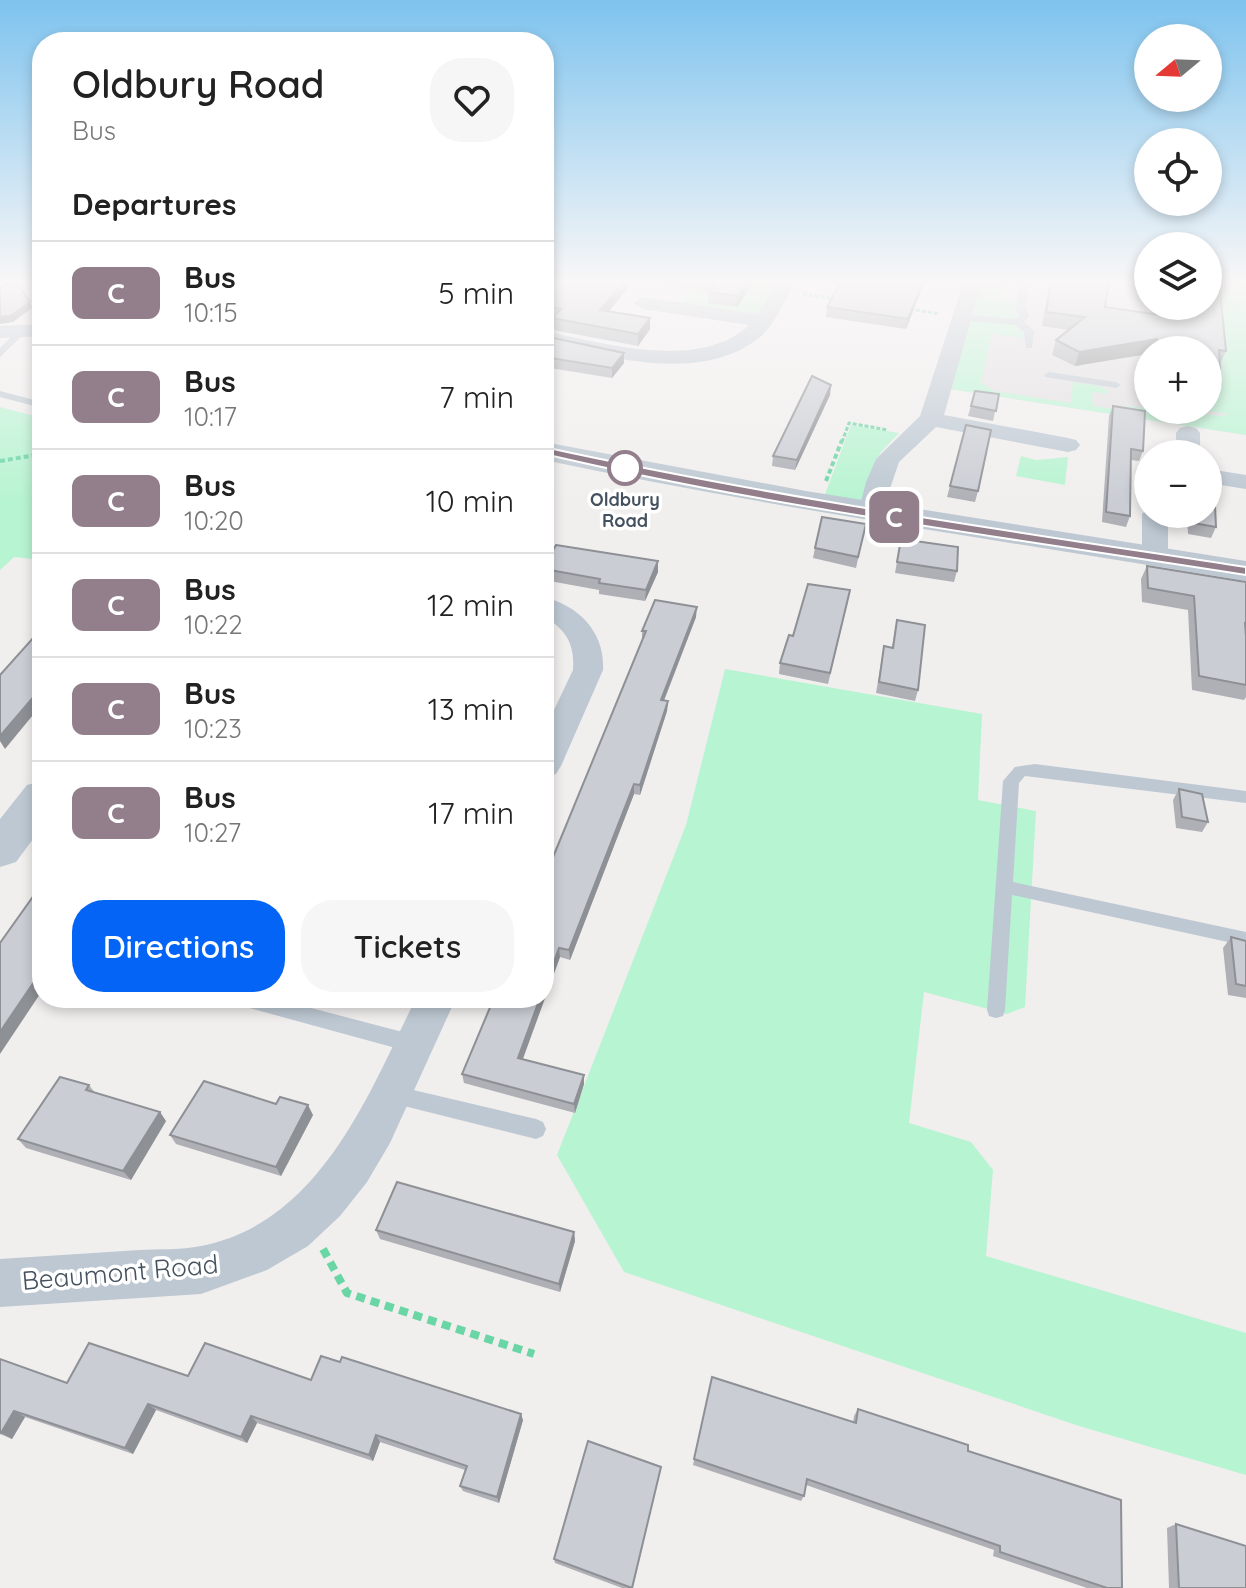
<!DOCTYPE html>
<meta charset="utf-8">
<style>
:root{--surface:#fff;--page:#f6f6f6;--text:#222;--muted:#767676;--line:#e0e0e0;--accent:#0364f6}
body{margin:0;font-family:Quicksand,sans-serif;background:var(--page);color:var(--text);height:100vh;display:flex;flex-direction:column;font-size:30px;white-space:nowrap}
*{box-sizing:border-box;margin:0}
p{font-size:26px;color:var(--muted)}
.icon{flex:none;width:44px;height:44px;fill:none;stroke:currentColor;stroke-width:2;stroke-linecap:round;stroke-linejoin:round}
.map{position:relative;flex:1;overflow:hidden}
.drawer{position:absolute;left:32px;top:32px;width:522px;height:976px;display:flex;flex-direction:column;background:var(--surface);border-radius:32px;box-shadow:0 4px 12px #0003}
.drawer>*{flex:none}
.badge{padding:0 16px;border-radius:12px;font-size:28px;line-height:52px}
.needle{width:52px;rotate:251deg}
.buttons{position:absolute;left:1134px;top:24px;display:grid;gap:16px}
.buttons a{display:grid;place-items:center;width:88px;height:88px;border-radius:50%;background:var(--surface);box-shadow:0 4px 12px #0003;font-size:40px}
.map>.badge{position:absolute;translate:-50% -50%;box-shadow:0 0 0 4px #fff}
h2{padding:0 40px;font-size:30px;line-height:72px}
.round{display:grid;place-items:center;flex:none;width:84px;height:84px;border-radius:32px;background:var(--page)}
.headline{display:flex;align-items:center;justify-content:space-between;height:136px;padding:0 40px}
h1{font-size:38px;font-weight:600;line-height:60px}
.primary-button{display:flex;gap:16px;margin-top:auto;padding:16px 40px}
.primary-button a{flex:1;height:92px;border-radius:32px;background:var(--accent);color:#fff;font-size:32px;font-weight:600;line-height:92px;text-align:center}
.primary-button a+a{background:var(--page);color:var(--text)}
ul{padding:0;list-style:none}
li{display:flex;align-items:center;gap:24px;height:104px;padding:0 40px;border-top:2px solid var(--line)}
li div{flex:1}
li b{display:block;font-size:30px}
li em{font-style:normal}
li .badge{min-width:88px;font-weight:700;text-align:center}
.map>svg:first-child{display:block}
.education{fill:#e2dfe0;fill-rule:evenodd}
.green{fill:#b7f4d1}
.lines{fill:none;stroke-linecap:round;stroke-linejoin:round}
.path-far2{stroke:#6bd6a5;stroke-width:3;stroke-dasharray:4 2;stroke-linecap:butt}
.path-far1{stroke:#6bd6a5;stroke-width:4;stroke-dasharray:5 3;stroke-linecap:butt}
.path{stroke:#6bd6a5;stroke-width:8;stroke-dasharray:9 6;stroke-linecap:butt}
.service{fill:#bdc8d2;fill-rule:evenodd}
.minor{fill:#bdc8d2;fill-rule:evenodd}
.tertiary{fill:#bdc8d2;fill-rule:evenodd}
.wall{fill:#aeb0b6}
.shaded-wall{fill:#8d9094}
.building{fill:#cacdd4;stroke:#8d9094;stroke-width:2}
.line{fill:#927f8b;stroke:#fff;stroke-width:2}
.stop-dot{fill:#fff;stroke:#927f8b;stroke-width:4}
.labels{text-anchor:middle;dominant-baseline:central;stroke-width:7;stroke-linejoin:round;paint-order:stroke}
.far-stop-label{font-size:18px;font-weight:bold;fill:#44515e;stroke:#fff}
.near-street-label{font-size:26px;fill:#44515e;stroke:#fff}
</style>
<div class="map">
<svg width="1246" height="1588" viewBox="0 0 1246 1588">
<rect width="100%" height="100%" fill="#f1eeee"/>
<!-- education -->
<path class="education" d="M983,281H1148V306H1208L1246,281V435L950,389ZM1148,350H1208V410H1148Z"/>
<!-- green -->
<g class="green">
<path d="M697,281H786L762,321L678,308Z"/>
<path d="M983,281H1003L999,298L1013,300V310L1017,313L1016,329L1024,333L1023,338L992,334L981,382L993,391L1071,403L1073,382L1099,386L1108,391V394L1092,392L1093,406L1125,411V406L1221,416L1229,414L1200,410H1208V398L1215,399L1216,281H1246V435L950,389Z"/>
<path d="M0,407L42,418V560L14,557L0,570Z"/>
<path d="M851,425L899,433L880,453L862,503L824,497Z"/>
<path d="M1021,456L1036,460L1068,457L1065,485L1016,476Z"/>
<path d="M725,669L982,714L978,800L1036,811L1025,1007L1007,1014L924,992L909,1123L971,1142L993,1170L986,1256L1246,1333V1475L1079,1426L624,1272L557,1155L686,825Z"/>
</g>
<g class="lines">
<!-- path-far2 -->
<g class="path-far2">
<path d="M803,294L837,299"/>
<path d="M910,309L940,314"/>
<path d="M842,442L849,423L888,430"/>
</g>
<!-- path-far1 -->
<g class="path-far1">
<path d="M0,461L42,454"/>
<path d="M826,481L842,440"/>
</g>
<!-- path -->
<path class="path" d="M323,1249L347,1293L534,1354"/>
<!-- service -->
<g class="service">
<path d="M1022,281H1030L1025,306L1029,316L1024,322L1034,331L1032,348H1026L1024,332L1015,325L961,320L956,317L961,314L1016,319L1019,316L1015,306Z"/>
<path d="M18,330L26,332L0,357V348Z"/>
<path d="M1049,372L1116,382L1121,385L1116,388L1045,377L1044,375Z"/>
<path d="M0,391L42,402V408L0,397Z"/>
<path d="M1035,764L1246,791V803L1025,776L1019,783L1013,882L1246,932V946L1012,895L1005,1010L1003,1016L996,1018L989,1016L987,1010L1003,781L1015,767Z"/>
<path d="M233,998H273L414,1035L421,1038L424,1044L421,1050L414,1053L242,1006L235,1004Z"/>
<path d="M392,1085L536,1119L543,1122L546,1129L543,1136L536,1139L392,1103L385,1101L382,1094L385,1087Z"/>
</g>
<!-- minor -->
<g class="minor">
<path d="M777,281H795C785,300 776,324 759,338C700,384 610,357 544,343V331C603,343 700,372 749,325L643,309L633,303L643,297L757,314Z"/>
<path d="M964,281H982L944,415L1068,438L1076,440L1080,445L1076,450L1068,452L936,427L899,462L880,518H862L858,513L866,482L876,459L920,416Z"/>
<path d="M42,324V336L0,338V326Z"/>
<path d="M1188,426L1196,428L1200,433V454H1176V433L1180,428Z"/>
<path d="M1208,469L1246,475V489L1208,483Z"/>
<path d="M1148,508V514H1168V555L1165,561H1145L1142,555V514Z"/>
<path d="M544,597C579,606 605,632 603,670L561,766L556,774L544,778V731L573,670C575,644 566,630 544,616Z"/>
<path d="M416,998H456L390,1143L367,1182L340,1216L308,1246L267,1270L201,1294L0,1307V1259C47,1256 93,1253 140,1250C160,1249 181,1250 201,1246C320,1223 369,1094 416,998Z"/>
</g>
<!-- tertiary -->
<g class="tertiary">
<path d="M544,442L806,491L1246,561V581C1012,542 777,509 544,460Z"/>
<path d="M42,781V827L16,862L0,867V819L27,785Z"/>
</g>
</g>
<!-- wall -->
<g class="wall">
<path d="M544,281H754L737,307L708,303L709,292L634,281L609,311L650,318V329L638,346L553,330L552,319L544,317Z"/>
<path d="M1050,281H1109L1105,307L1156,314V306H1208L1226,351L1220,364L1221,384L1215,399L1208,398V350H1148L1075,366L1052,355L1056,340L1069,330L1042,326Z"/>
<path d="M923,282L921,291L906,329L826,317L827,307Z"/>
<path d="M544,336L624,363L612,378L544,367Z"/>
<path d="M975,391L999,394L993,421L968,416Z"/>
<path d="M830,395L795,470L772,466L773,456Z"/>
<path d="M1113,406L1143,451L1139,461L1131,460L1130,516L1126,527L1102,522L1109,416Z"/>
<path d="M966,425L978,491L975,502L947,497Z"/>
<path d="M1187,514H1208L1216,527L1211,538L1188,534Z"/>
<path d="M866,524L856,568L813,558L815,548Z"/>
<path d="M901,539L957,571L954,582L895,573Z"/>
<path d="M544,552L549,557L658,561V572L645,601L599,594V590L544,580Z"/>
<path d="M1147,566L1246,582V697L1244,700L1192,690L1188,610L1142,602L1141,579Z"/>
<path d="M848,601L828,684L779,674L780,663L793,636Z"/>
<path d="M696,617L664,701H668L667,711L640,795L634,794L570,960L560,957L522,1059L584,1084L575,1113L464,1083L462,1074L607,729L642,641V631Z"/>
<path d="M897,620L918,690L915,701L876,693L884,646L892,647Z"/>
<path d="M1179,789L1208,822L1202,832L1176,828L1173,800Z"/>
<path d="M1231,937L1246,941V998L1228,995L1223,948Z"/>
<path d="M89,1085L95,1093L166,1121L131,1180L26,1148L18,1139Z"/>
<path d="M276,1104L313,1115L281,1176L176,1144L170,1135Z"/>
<path d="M376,1230L574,1232L575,1241L560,1292L380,1239Z"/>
<path d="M0,1359L67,1383L188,1376L311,1380L523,1420L499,1503L463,1491L460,1486L465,1470L380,1442L373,1461L257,1423L247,1443L156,1410L133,1454L25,1417L12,1439L0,1434Z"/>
<path d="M712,1377L853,1423L854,1416L858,1409L968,1451L1122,1588H1087L993,1556L994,1550L806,1485L804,1496L801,1501L693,1465Z"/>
<path d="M661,1467L633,1588H622L555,1563L554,1559Z"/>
<path d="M1176,1524L1246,1588H1169L1167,1528Z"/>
</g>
<!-- shaded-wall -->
<g class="shaded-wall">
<path d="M625,281H634L600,322V310Z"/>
<path d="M747,281H754L737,307L738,296Z"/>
<path d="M923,282L921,291L906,329L908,319Z"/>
<path d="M30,302L32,308L13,322L0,324V317Z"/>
<path d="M650,318V329L638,346V334Z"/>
<path d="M1157,339L1153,350H1148V354L1075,366L1079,352Z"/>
<path d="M624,353V363L612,378V368Z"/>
<path d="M831,385L830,395L795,470L797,460Z"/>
<path d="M658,561V572L645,601L646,590Z"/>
<path d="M697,607L696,617L660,710L661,700Z"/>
<path d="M548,641L549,652L544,662V649Z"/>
<path d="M42,687V704L5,749L0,741V736Z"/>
<path d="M668,701L667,711L640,795V785Z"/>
<path d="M634,784V794L570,960L569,950Z"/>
<path d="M42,941V964L35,951Z"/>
<path d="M559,948L560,957L520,1067L518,1058L540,998H544V989Z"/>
<path d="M42,970V991L0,1054V1032Z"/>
<path d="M584,1075V1084L575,1113L574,1104Z"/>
<path d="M308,1105L313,1115L281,1176L276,1167Z"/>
<path d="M160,1112L166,1121L131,1180L123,1171Z"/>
<path d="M574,1232L575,1241L560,1292L559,1284Z"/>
<path d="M148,1404L156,1410L133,1454L125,1448Z"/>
<path d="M14,1411L25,1417L12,1439L1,1433Z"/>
<path d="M521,1414L523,1420L499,1503L497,1497Z"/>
<path d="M251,1416L257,1423L247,1443L241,1437Z"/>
<path d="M376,1435L380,1442L373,1461L369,1455Z"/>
</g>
<!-- building -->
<g class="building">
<path d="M11,281H16L30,302L10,316L0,317V289Z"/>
<path d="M544,281H625L600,310L650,318L638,334L552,318L561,309L544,306Z"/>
<path d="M711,281H747L738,296L709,292L716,282Z"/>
<path d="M841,281H918L923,282L908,319L827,307Z"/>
<path d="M1051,281H1109L1105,307L1160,315L1161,306H1208V281H1219L1226,351L1219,350L1221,384L1211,383V388H1208V350H1157V339L1079,352L1056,340L1085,317L1046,312Z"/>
<path d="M544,336L624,353L612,368L544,357Z"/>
<path d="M812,376L831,385L797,460L773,456Z"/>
<path d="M975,391L999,394L996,411L971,406Z"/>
<path d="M1113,406L1145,411L1143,451L1131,449L1130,516L1106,512Z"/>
<path d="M966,425L991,430L978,491L950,486Z"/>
<path d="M1208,482L1214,483L1216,527L1193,523V514H1208Z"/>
<path d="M822,517L866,524L858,557L815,548Z"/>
<path d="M901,539L958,547L957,571L897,562Z"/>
<path d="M556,545L658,561L646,590L599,583L600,579L544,569L546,563L544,562V552L549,557Z"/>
<path d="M1147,566L1246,582V623H1245L1246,636V685L1199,676L1194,596L1148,588Z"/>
<path d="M808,584L850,590L830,673L780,663L789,635L793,636Z"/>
<path d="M655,600L697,607L661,700L668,701L640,785L634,784L569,950L559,948L544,989V879L646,631H642Z"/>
<path d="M897,620L925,625L918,690L879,682L884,646L893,648Z"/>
<path d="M42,628V687L0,736V675Z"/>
<path d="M1179,789L1202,794L1208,822L1182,817Z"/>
<path d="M42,884V941L35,951L42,953V960L41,962H42V970L0,1032V943Z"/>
<path d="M1231,937L1246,941V986L1236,984Z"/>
<path d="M494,998H540L518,1058L584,1075L574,1104L462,1074Z"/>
<path d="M60,1077L89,1085L86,1090L160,1112L123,1171L18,1139Z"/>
<path d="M204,1081L276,1104L280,1097L308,1105L276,1167L170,1135Z"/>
<path d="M397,1182L574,1232L559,1284L376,1230Z"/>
<path d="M89,1343L188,1376L205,1343L311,1380L321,1356L340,1362L342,1357L521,1414L497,1497L460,1486L467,1466L376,1435L369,1455L251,1416L241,1437L148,1404L125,1448L14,1411L1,1433L0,1432V1359L67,1383Z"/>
<path d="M712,1377L856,1423L858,1409L968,1445V1451L1121,1500L1122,1588H1107L1000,1552V1546L807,1479L804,1496L694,1459Z"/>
<path d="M588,1441L661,1467L632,1588L554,1559Z"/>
<path d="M1176,1524L1246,1546V1588H1179Z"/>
</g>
<!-- sky -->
<linearGradient id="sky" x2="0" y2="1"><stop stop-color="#7ec3ee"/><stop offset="0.56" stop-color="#f9f7f7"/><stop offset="1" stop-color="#f9f7f7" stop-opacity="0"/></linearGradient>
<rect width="1246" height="503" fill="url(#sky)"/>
<!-- line -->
<path class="line" d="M544,447C776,498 1011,531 1246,567V575C1010,538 772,508 540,453V448Z"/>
<!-- markers -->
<circle class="stop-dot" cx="625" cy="468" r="16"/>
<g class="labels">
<!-- far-stop labels -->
<g class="far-stop-label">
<text x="625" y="499">Oldbury<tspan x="625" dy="21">Road</tspan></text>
</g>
<!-- near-street labels -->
<g class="near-street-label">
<text transform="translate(120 1272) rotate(-5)">Beaumont Road</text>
</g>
</g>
</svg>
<div class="buttons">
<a><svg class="needle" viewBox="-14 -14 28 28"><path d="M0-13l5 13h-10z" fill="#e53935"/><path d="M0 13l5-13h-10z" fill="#767676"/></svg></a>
<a><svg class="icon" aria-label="locate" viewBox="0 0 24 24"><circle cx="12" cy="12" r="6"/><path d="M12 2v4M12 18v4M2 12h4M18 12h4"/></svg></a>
<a><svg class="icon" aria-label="layers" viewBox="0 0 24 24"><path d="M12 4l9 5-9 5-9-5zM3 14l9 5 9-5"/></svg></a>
<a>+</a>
<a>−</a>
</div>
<b class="badge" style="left:894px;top:517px;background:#927f8b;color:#fff">C</b>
<section class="drawer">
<div class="headline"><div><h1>Oldbury Road</h1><p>Bus</p></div><a class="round"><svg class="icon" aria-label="heart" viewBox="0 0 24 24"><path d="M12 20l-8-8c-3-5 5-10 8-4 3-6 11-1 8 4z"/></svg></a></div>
<h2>Departures</h2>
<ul>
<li><span class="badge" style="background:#927f8b;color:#fff">C</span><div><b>Bus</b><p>10:15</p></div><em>5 min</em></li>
<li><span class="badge" style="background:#927f8b;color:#fff">C</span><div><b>Bus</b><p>10:17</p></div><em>7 min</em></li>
<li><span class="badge" style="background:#927f8b;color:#fff">C</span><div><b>Bus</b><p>10:20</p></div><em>10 min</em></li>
<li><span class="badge" style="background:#927f8b;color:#fff">C</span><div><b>Bus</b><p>10:22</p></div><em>12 min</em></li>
<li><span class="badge" style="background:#927f8b;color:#fff">C</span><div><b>Bus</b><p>10:23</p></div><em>13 min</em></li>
<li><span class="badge" style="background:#927f8b;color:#fff">C</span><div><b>Bus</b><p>10:27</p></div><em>17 min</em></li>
</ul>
<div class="primary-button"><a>Directions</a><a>Tickets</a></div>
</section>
</div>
